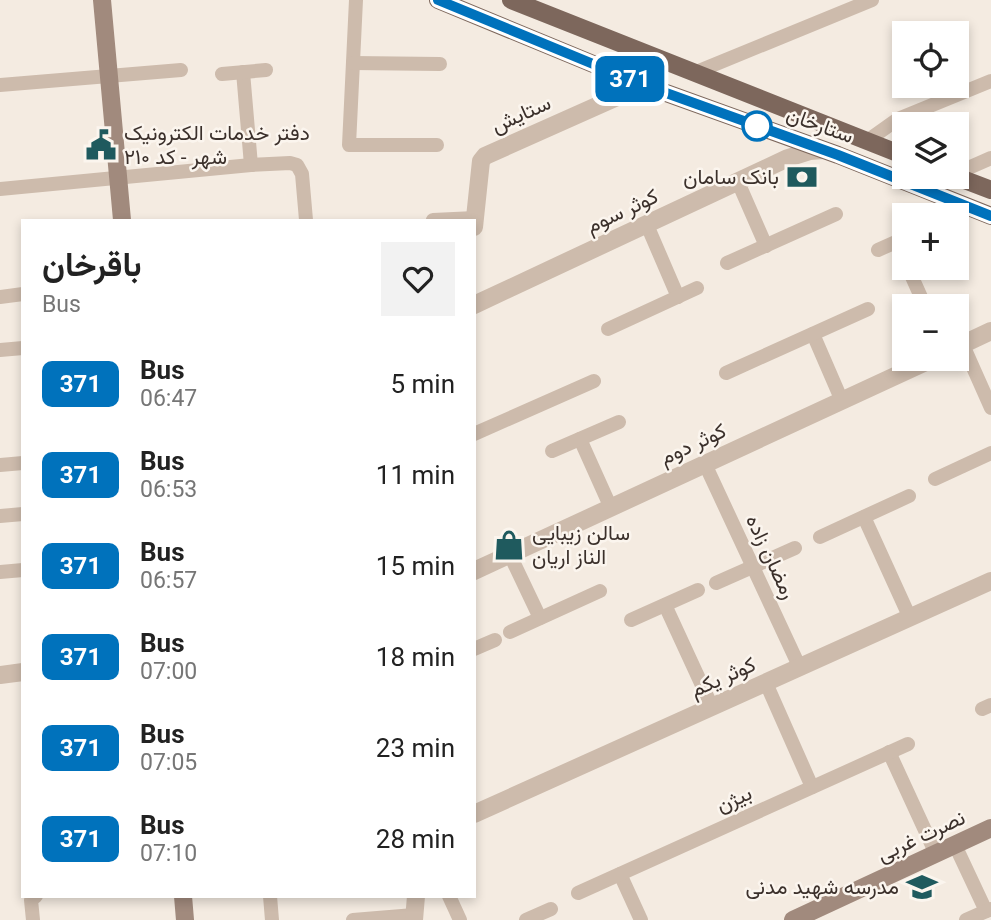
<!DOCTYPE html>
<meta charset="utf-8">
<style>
:root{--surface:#fff;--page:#f2f2f2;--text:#222;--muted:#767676}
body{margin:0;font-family:Roboto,Vazirmatn,sans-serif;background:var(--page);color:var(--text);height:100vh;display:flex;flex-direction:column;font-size:26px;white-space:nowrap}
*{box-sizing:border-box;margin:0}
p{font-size:23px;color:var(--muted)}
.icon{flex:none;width:38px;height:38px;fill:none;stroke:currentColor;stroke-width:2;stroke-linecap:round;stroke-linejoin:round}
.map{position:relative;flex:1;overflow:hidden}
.details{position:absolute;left:21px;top:219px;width:455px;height:679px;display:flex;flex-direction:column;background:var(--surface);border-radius:0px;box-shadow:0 4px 10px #0003}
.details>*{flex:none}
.badge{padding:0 14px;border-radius:10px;font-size:24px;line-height:46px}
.tools{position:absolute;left:892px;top:21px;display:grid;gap:14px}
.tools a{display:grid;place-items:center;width:77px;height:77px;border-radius:0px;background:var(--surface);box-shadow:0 4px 10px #0003;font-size:35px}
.map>.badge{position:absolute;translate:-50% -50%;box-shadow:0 0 0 4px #fff}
.round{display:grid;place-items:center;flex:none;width:74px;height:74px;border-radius:0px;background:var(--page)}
.headline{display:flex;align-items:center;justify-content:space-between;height:119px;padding:0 21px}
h1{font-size:33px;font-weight:700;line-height:52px}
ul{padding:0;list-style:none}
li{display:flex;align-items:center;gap:21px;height:91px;padding:0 21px}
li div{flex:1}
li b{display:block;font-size:26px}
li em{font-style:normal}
li .badge{min-width:77px;font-weight:700;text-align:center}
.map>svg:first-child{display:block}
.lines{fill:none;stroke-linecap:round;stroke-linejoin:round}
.minor{stroke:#cdbbac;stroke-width:14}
.tertiary{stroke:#cdbbac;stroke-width:18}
.secondary{stroke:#a18a7d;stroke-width:18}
.primary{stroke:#7d675c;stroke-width:18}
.line-casing{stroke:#fff;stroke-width:16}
.line{stroke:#0072bc;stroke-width:10}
.stop-dot{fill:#fff;stroke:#0072bc;stroke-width:3.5}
.labels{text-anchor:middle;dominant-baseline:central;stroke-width:5;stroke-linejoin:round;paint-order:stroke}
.street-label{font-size:21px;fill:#3b302b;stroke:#fbf5ee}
.poi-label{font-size:21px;fill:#3b302b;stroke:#fbf5ee;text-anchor:start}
</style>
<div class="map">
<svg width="991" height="920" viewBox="0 0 991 920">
<rect width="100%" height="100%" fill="#f4ebe1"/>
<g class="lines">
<!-- minor -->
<g class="minor">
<path d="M356,0L349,145H437"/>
<path d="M353,63L440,64"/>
<path d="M243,72L251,165"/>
<path d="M694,73L872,0"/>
<path d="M222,74L266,70"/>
<path d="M0,85L181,70"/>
<path d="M867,141L898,119L991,81"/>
<path d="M957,173L991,158"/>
<path d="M738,182L766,246"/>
<path d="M0,189L251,165L290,163L297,165L302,174L306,220"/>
<path d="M433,220L475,218"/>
<path d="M647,225L678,297"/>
<path d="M878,250L896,242L905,262"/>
<path d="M727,263L836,214"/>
<path d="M908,268L925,306"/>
<path d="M0,297L23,294"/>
<path d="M608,329L697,288"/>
<path d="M813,334L842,401"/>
<path d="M963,345L991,408"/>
<path d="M0,350L23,348"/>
<path d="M726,373L868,309"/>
<path d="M474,434L594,381"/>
<path d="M580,439L611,508"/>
<path d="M552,451L619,422"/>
<path d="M705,464L800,668"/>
<path d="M0,465L23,463"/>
<path d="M935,479L991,453"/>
<path d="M0,516L23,514"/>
<path d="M864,517L910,618"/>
<path d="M820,537L909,496"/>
<path d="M510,555L540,618"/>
<path d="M0,572L23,570"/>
<path d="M716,583L795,548"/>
<path d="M665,605L712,707"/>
<path d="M631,620L698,590"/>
<path d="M510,632L600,591"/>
<path d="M474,649L495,640"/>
<path d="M766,683L812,787"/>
<path d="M982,709L991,705"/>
<path d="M889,752L936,854"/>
<path d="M955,845L986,911"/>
<path d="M620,874L641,920"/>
<path d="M578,893L908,744"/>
<path d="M270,896L272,920"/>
<path d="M449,896L460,920"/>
<path d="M33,920L31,900L36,896"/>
<path d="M353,920L414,915"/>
<path d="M526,920L551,909"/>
<path d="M966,920L991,909"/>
</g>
<!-- tertiary -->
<g class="tertiary">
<path d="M474,227L481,161L485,156L644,85"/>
<path d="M474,305L788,158L810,151L823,150"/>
<path d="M957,347L991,331"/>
<path d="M474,571L932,359"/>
<path d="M0,675L23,672"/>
<path d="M474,814L991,581"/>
<path d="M414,920L416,896"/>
</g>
<!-- secondary -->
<g class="secondary">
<path d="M102,0L122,220"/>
<path d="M183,896L185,920"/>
<path d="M793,920L991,828"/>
</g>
<!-- primary -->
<g class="primary">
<path d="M438,0L644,85L838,155L991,216"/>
<path d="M511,0L905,156"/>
<path d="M957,177L991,190"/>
</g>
</g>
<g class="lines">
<!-- line casing -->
<g class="line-casing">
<path id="line" d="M438,0L644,85L838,155L991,216"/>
</g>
<!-- line -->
<use href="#line" class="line"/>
</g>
<!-- icons -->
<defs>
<g id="civic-bare" transform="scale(2.415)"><path d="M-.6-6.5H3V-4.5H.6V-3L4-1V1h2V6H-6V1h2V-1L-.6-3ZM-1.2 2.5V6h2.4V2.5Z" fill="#1f5a5e" stroke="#fbf5ee" stroke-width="2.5" paint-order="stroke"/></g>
<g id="bank-bare" transform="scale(2.415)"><path d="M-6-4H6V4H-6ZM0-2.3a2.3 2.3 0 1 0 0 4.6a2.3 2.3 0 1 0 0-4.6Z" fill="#1f5a5e" stroke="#fbf5ee" stroke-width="2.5" paint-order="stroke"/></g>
<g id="shop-bare" transform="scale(2.415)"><path d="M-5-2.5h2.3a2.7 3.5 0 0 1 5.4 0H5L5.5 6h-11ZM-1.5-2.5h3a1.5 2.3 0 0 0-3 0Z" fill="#1f5a5e" stroke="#fbf5ee" stroke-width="2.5" paint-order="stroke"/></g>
<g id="school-bare" transform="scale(2.415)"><path d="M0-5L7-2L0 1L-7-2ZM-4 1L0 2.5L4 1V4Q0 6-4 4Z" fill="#1f5a5e" stroke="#fbf5ee" stroke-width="2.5" paint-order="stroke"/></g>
</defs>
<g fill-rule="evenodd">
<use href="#civic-bare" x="101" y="145"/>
<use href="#bank-bare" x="802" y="177"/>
<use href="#shop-bare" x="509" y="545"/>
<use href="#school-bare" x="922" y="887"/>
</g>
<!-- markers -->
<circle class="stop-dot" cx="757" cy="126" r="14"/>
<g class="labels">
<!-- street labels -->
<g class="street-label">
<text transform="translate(521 114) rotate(-24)">ستایش</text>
<text transform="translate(820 125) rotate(20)">ستارخان</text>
<text transform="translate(622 211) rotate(-25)">کوثر سوم</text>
<text transform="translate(693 444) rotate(-25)">کوثر دوم</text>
<text transform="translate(771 557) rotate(65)">رمضان زاده</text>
<text transform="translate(723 677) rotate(-24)">کوثر یکم</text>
<text transform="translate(734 799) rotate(-24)">بیژن</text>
<text transform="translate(921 836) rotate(-25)">نصرت غربی</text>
</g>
<!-- poi labels -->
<g class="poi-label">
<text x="124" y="133">دفتر خدمات الکترونیک<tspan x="124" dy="24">شهر - کد ۲۱۰</tspan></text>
<text x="779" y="177" text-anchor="end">بانک سامان</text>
<text x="532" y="533">سالن زیبایی<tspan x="532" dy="24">الناز اریان</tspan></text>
<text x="899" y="887" text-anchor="end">مدرسه شهید مدنی</text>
</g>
</g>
</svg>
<div class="tools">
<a><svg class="icon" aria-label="locate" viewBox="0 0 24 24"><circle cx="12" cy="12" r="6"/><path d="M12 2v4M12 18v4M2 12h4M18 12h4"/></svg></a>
<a><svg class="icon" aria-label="layers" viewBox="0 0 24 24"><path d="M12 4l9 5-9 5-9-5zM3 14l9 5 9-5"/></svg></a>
<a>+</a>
<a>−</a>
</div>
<b class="badge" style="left:630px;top:79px;background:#0072bc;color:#fff">371</b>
<section class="details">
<div class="headline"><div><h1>باقرخان</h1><p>Bus</p></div><a class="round"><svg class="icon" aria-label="heart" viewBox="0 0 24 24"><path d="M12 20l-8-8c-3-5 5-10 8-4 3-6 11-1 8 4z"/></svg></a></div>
<ul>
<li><span class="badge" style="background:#0072bc;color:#fff">371</span><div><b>Bus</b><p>06:47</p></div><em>5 min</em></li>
<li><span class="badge" style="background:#0072bc;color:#fff">371</span><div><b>Bus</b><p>06:53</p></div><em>11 min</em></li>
<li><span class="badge" style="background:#0072bc;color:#fff">371</span><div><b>Bus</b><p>06:57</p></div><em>15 min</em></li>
<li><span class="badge" style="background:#0072bc;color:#fff">371</span><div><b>Bus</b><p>07:00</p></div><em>18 min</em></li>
<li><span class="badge" style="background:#0072bc;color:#fff">371</span><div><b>Bus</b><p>07:05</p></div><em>23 min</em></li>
<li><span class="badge" style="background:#0072bc;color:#fff">371</span><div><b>Bus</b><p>07:10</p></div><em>28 min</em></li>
</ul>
</section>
</div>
